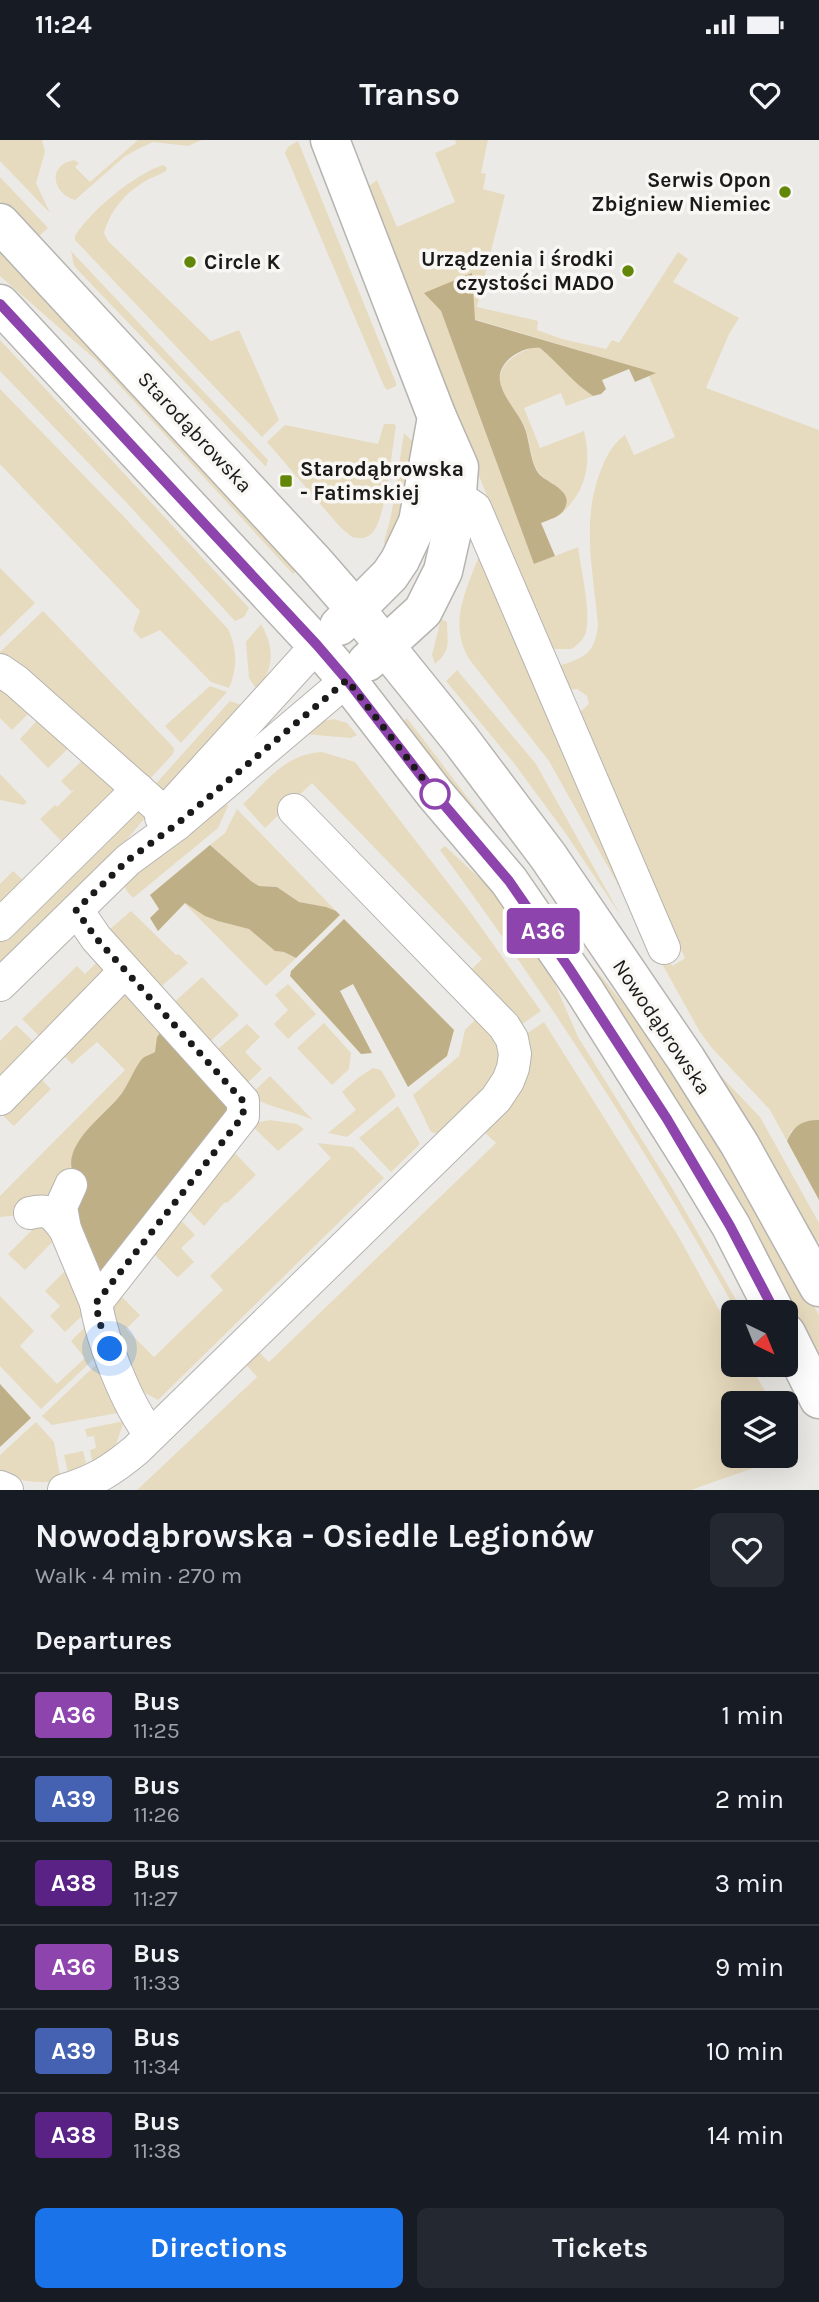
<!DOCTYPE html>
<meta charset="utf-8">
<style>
:root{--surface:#171b24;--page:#242831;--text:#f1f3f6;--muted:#9ea1a6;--line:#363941;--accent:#1a73e8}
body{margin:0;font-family:Karla,sans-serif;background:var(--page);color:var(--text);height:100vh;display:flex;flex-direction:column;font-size:26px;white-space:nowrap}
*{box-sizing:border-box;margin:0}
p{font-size:23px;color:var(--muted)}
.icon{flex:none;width:38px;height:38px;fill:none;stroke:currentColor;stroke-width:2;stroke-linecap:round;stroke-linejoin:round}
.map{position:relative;height:1350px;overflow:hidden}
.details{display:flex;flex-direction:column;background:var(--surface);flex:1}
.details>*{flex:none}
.badge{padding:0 14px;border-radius:5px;font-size:24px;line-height:46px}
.needle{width:46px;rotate:137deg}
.tools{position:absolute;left:721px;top:1160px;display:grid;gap:14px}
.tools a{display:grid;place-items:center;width:77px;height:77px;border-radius:10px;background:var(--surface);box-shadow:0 7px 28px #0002;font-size:35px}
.you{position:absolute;width:35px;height:35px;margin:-18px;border:5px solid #fff;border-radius:50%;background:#1a73e8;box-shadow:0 0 0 10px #1a73e833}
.map>.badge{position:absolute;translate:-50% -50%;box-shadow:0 0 0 4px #fff}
h2{padding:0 35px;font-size:26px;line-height:63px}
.round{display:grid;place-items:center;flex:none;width:74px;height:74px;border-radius:10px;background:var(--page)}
.overview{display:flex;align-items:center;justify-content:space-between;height:119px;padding:0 35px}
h1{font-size:33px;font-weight:700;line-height:52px}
.cta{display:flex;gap:14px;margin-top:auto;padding:14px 35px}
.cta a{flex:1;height:80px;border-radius:10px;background:var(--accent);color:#fff;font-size:28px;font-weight:700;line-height:80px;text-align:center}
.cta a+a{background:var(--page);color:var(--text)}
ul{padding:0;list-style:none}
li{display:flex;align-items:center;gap:21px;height:84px;padding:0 35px;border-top:2px solid var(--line)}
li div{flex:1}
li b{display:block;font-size:26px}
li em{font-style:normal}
li .badge{min-width:77px;font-weight:700;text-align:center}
.status{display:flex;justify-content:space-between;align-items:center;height:49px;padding:0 35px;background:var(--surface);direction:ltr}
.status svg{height:19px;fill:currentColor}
header{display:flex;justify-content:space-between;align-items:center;height:91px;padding:0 35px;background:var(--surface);font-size:32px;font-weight:700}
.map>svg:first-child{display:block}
.green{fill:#e7dbbf}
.forest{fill:#bfaf86}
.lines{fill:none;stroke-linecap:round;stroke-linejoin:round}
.street-casing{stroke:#b6b4b0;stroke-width:34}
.secondary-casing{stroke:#b6b4b0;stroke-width:41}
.street{stroke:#fff;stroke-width:32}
.secondary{stroke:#fff;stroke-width:38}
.line-casing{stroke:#fff;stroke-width:16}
.line{stroke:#8e44ad;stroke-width:10}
.walk{stroke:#1b1a19;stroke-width:7;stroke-dasharray:0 12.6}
.poi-dot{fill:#628708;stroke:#f9f7f3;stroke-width:2.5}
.stop-dot{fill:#fff;stroke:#8e44ad;stroke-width:3.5}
.labels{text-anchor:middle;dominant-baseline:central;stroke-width:7;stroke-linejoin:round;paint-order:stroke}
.poi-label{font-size:21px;font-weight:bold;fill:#1b1a19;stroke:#f9f7f3;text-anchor:end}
.street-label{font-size:21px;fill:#1b1a19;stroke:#f9f7f3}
</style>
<div class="status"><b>11:24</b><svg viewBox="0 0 49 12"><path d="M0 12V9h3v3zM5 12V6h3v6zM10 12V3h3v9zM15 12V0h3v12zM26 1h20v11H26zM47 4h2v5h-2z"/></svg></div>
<header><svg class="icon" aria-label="back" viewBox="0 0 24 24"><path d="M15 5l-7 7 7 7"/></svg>Transo<svg class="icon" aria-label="heart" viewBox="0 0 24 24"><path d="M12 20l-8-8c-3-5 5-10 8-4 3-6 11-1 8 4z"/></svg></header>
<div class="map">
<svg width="819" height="1350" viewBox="0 0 819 1350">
<rect width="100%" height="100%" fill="#eceae6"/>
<!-- green -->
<g class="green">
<path d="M0,0H42L45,12L36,43L50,73L0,21Z"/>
<path d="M138,0H202L188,6L153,2L138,9L124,17L75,60C52,53 47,25 74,20L79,23L75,27L90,42Z"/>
<path d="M455,0H488L481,33L486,34L483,49L505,55L477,167L538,181L537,190L562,199L606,209L612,200L619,203L678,112L688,119L673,142L739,178L729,194L706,248L819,290V980L791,991L787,1001L770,970L712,908L700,892L549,621L469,519C447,481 468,448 481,410L551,588L559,598L664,818L673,826L685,818L575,576L589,564L587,556L577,549L569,550L558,526C584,518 595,514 598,485C593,430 580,377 603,325C608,313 614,303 625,295L634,315L675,297L649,236L655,233L474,179L432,162L441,171L535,424L578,407C581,431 591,469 586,492C584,500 578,504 572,509H552L542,494L368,57V47L377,40L397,87L455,62L435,13L456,4Z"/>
<path d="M298,1L396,243V246L387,250L384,246L285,13L288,7Z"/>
<path d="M163,25L167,28L166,31C161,34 156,36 151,38C128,50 111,68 104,93L108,101L211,201L239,190L279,280L262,297L75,100V96C90,71 135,34 163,25Z"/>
<path d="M0,37L48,88L40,95H35L0,61Z"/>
<path d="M0,105L300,427L293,434L96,220L0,136Z"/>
<path d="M71,111L268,320L266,327L74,126Z"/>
<path d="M0,200L249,468L244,477L235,481L126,362L0,231Z"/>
<path d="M532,208H540C558,223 573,243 593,256L566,266L561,253L524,268L540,308L584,291C592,325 586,352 560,375C579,347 548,348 537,330C530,318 530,301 525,288C520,276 510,267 504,256C491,231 510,215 532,208Z"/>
<path d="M0,249L126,379L228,489C237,508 238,528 229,548L211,542L160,490L141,499L133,490L140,471L0,324Z"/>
<path d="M384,284H394L396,286C392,307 386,380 372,393C367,399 359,399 352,397L340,387L267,302L285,285L378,304Z"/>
<path d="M404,293L414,303L408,356L387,412L384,402L391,376Z"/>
<path d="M0,428L35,463L0,497Z"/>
<path d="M43,471L174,608L173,614L146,643L0,516V512Z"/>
<path d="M441,479L447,482C447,502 452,510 435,524L432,515Z"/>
<path d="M261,484C275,508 274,529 257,550L249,538L246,502Z"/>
<path d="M457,530L536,624L621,776L564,691L513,622L446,541Z"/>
<path d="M0,543L35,567L12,590L0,578Z"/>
<path d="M210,546L227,552L181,603L165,586Z"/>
<path d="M230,561L244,566L165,655L152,648Z"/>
<path d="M43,574L75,602L48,628L20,599Z"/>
<path d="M407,578L515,720L566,793L670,921L776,1096L819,1175V1223L398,586Z"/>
<path d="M334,579L347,583L357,595L351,598L304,594L317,582Z"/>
<path d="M322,612L355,622L468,769L541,871L518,887L468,833L482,819L312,643L265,688L243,664C268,640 285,614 322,612Z"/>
<path d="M89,614L123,654L67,707L40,679L55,665L57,667L75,649L71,651L61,641Z"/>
<path d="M0,634L27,662L24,665L0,660Z"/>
<path d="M138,662L149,673L118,710L0,828V797Z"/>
<path d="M225,663L228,666L218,688L133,758L126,750L124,740L200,687Z"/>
<path d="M237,669L336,771L299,762L277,747L259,746L251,741L210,705L225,693Z"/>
<path d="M445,706L488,746L552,837L578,897L672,1048L743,1172H737C648,1012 549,858 440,710Z"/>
<path d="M13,731L28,745L0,774V744Z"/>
<path d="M184,763L249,789L275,811L284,812L296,818L266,846Z"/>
<path d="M131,771L176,815L179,814L188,823L156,851L103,795Z"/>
<path d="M99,820L111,833L44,901L22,879L77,826L85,834Z"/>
<path d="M202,837L239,875L205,906L169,867Z"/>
<path d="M125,843L166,887L155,912L141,920L132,939L118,958L84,994L72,1015V1030L61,1044L54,1051L21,1075L0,1077V1056L125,930L97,902L72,924L58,910Z"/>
<path d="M288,844L316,874L288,899L274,884L288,870L275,855Z"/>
<path d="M477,878L501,897L497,936L441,995L431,992L413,955L459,916L465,890Z"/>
<path d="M544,882L677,1094L733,1195V1225H750L772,1263L733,1264V1316H772L756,1327L691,1350H137L257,1237L243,1221L256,1209L269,1222L496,1003L481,989L523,896Z"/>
<path d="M324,883L351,913L349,929L332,945L297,908Z"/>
<path d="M247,884L260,897L245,912L262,929L243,947L212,914Z"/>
<path d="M16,885L39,907L0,946V901Z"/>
<path d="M700,914L760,977L819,1083V1101L811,1102Z"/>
<path d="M373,928L381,930L396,956L347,997L328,993L356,970L342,952L358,938Z"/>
<path d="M36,934L51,949L14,986L0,973Z"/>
<path d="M270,936L313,980C292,970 268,968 250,955Z"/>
<path d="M398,966L420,1004L391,1032L359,998Z"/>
<path d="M270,980L297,984L304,989L278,1011L250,984Z"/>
<path d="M317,1003L353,1007L384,1038L158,1260L145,1253L135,1238L114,1182L113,1168L118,1153L140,1175L126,1189L154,1217L223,1150L210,1136L331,1018Z"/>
<path d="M228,1006L256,1035L227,1063L225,1062L204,1086L183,1065Z"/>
<path d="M175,1074L195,1095L181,1108L194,1122L179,1136L177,1137L148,1108Z"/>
<path d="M43,1079L60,1094L25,1130L8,1114Z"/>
<path d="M70,1126L87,1171L65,1192L50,1176L60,1166L45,1151Z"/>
<path d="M0,1156L34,1191L20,1206L57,1244L85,1218L71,1201L91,1181L102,1211L41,1269L0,1226Z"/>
<path d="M104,1217L123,1272L52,1285L42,1276Z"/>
<path d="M124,1281L113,1313L93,1327L90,1310L96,1308L94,1296L87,1297L85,1289Z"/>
<path d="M36,1282L54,1302L61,1341C39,1344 20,1341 0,1335V1315Z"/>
<path d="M83,1311L88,1331L68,1333L64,1315Z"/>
</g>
<!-- forest -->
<g class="forest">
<path d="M472,133L475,180L656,233L635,242L629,229L602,240L606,249L601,254L593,256C573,243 558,223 540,208C529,207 519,211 510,218C483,242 517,266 525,289C530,302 530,324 540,335C548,343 571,350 566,365C563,377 550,379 541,383L555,416L534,424L441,171L424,153Z"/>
<path d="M210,705L251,741L259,746L277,747L299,762L326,767L336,771L340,775L296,818L284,812L275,811L249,789L218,781L205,776L185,763L158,791L150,778L159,769L150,755Z"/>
<path d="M344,779L454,890L447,916L408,947L353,844L340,851L372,913L361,914L290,836L291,831Z"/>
<path d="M161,892L234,967L100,1139L72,1084L84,1041L72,1030C65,1003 103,976 118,958C128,947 132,932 141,920C144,916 150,915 155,912L157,897Z"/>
<path d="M819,980V1060L787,1001C794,985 803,980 819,980Z"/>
<path d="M0,1244L31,1278L0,1307Z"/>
</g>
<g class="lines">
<!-- street casing -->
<g class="street-casing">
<g id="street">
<path d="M457,356L475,368L664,808"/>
<path d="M0,530L16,541L177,684"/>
<path d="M161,677L317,505"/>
<path d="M77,770L96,798L243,961V976L239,981L96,1163C102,1201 127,1266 151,1295"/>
<path d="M0,785L138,649"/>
<path d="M0,845L128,720L177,684L347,540"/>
<path d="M0,959L125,831"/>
<path d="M71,1045L61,1067L65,1089L96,1163"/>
<path d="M30,1073C50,1068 53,1074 65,1089"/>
<path d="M0,1347L7,1350"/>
<path d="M64,1350C95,1341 112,1330 136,1310L496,959L508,941L513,928L515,914L512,899L504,886L294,670"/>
</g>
</g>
<!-- secondary casing -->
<g class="secondary-casing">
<g id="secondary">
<path d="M330,0L437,277L459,327L455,378L443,431L423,471L367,522"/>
<path d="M0,83L315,423L356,470L460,599L548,716L686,919L740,1005L819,1147"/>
<path d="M0,164L317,505L347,540L435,654L509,741L584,850L698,1031L731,1086L775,1172"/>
<path d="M339,486L390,435L400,420L418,382L437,277"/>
<path d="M786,1193L819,1259"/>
</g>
</g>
<!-- street -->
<use href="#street" class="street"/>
<!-- secondary -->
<use href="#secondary" class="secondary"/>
</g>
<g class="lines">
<!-- line casing -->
<g class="line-casing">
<path id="line" d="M0,164L317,505L347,540L435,654L509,741L569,828L667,979L730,1086L775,1172"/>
</g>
<!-- line -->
<use href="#line" class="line"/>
<!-- walk -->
<path class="walk" d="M110,1209L99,1181L96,1163L239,981C244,975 244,969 243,961L96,798L76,770L128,720L177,684L347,540L435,654"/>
</g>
<!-- markers -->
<g class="poi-dot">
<circle cx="785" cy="52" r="7"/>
<circle cx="190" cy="122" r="7"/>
<circle cx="628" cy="131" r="7"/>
<rect x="279" y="334" width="14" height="14" rx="3.5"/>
</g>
<circle class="stop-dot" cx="435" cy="654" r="14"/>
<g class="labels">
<!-- poi labels -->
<g class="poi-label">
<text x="771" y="40">Serwis Opon<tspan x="771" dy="24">Zbigniew Niemiec</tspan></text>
<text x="614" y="119">Urządzenia i środki<tspan x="614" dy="24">czystości MADO</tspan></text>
<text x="204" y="122" text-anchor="start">Circle K</text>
<text x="300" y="329" text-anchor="start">Starodąbrowska<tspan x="300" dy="24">- Fatimskiej</tspan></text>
</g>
<!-- street labels -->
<g class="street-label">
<text transform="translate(195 292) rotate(47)">Starodąbrowska</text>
<text transform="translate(662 887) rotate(56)">Nowodąbrowska</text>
</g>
</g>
</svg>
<div class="tools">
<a><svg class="needle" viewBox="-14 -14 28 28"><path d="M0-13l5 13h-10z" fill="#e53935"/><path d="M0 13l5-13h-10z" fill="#9ea1a6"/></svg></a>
<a><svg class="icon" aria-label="layers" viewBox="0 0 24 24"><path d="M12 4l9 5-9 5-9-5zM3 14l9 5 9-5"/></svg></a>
</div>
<div class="you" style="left:110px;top:1209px"></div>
<b class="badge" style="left:543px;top:791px;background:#8e44ad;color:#fff">A36</b>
</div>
<section class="details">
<div class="overview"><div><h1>Nowodąbrowska - Osiedle Legionów</h1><p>Walk · 4 min · 270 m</p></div><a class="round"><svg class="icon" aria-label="heart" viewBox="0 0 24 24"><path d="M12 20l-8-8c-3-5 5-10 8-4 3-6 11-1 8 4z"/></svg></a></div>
<h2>Departures</h2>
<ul>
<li><span class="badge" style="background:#8e44ad;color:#fff">A36</span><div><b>Bus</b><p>11:25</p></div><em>1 min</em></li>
<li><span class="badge" style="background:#4562b2;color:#fff">A39</span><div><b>Bus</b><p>11:26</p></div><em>2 min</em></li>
<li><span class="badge" style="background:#5a2285;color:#fff">A38</span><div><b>Bus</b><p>11:27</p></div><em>3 min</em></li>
<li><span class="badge" style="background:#8e44ad;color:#fff">A36</span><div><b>Bus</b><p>11:33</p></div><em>9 min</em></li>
<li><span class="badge" style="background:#4562b2;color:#fff">A39</span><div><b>Bus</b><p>11:34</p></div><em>10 min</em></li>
<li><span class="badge" style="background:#5a2285;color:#fff">A38</span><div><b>Bus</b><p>11:38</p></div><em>14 min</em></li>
</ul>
<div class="cta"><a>Directions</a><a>Tickets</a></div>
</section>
